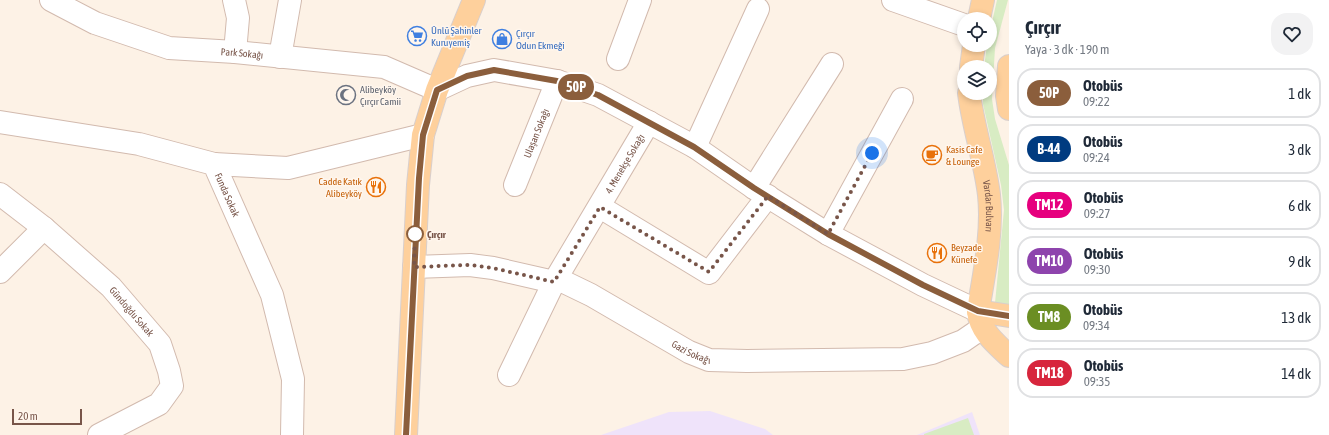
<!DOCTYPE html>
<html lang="tr">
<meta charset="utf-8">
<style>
:root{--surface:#fff;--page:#f2f2f3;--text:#1f2937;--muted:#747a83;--line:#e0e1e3}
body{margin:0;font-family:"Asap Condensed",sans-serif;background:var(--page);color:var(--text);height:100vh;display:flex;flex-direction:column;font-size:15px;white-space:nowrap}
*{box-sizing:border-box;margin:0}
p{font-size:13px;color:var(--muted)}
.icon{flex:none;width:22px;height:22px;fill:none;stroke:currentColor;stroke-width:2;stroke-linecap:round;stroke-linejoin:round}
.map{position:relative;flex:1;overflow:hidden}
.panel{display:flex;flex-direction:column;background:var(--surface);width:320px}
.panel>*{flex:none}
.badge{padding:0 8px;border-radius:13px;font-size:14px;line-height:26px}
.controls{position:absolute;left:957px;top:12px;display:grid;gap:8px}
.controls a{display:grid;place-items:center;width:40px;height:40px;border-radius:50%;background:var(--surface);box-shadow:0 2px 6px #0003;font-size:20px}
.scale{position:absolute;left:12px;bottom:10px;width:70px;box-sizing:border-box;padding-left:4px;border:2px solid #785549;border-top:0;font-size:11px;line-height:14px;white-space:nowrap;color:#785549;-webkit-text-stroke:3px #fff6ed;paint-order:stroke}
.you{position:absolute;width:20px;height:20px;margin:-10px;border:3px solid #fff;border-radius:50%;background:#1a73e8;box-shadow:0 0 0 6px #1a73e833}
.map>.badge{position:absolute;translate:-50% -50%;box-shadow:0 0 0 2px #fff}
.round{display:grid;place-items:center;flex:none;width:42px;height:42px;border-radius:16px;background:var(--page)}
.overview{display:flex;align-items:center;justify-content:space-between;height:68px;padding:0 16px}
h1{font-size:19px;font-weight:700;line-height:30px}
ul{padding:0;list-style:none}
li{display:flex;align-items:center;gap:12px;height:50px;margin:0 8px 6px;padding:0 8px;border:2px solid var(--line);border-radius:16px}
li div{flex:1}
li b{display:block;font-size:15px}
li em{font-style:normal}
li .badge{min-width:44px;font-weight:700;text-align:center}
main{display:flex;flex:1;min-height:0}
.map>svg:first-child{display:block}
.education{fill:#efe3fa}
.green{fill:#d8ecc3}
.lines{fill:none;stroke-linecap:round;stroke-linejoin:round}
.minor-casing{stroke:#d2baae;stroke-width:24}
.major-casing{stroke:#d9cfcc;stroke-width:24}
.minor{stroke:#fff;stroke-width:22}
.major{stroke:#fed09c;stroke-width:22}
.line-casing{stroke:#fff;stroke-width:9}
.line{stroke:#8b5e3c;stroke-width:6}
.walk{stroke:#785549;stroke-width:4;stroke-dasharray:0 7.2}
.stop-dot{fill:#fff;stroke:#8b5e3c;stroke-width:2}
.labels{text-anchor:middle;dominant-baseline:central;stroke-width:3;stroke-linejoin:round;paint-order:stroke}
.shop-label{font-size:10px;fill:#366cbe;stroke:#fff6ed;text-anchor:start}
.street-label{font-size:10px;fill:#785549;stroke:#fff6ed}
.worship-label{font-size:10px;fill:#5b616d;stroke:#fff6ed;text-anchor:start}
.food-label{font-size:10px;fill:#c56008;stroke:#fff6ed;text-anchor:start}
.stop-label{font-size:10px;font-weight:bold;fill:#785549;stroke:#fff6ed;text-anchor:start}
</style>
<main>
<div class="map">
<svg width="1009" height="435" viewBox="0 0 1009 435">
<rect width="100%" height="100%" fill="#fdf2e6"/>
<!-- education -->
<g class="education">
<path d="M710,411L765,429L773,435H601L669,412Z"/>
<path d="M972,412L980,435H917Z"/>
</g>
<!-- green -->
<g class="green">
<path d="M997,0H1008L995,48L992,99L995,119L1009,165V306L995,303L1004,210L1001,185L983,104V93H990V67H984L987,45H990V31Z"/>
<path d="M968,418L974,435H924V434Z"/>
</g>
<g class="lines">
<!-- minor casing -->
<g class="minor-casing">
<g id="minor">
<path id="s1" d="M51,0L95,23L169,48L235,52L384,67L437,90L467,76L494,70L557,81L598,95L695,147L754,188L828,234L923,285L978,311"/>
<path d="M234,0L238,18L235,52"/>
<path d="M893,0L964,25"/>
<path d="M280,57L290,0"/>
<path d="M618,59L640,0"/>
<path id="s2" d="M0,122L139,144L214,164L272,295L293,379L292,435"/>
<path d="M695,147L758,9"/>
<path d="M214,164L288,168L423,135"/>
<path id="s3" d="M515,185L557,81"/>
<path d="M754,188L832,64"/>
<path id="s4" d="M0,194L44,228L111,287L160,344L169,371L172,386L159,404L99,435"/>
<path d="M600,207L709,273L768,196"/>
<path d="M828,234L902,99"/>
<path id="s5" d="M414,267L470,265L493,268L554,282L560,280L591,295L689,352L709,360L747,361L903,359L932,353L963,341L982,328"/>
<path d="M0,272L44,228"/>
<path id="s6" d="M509,375L554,282L649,122"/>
</g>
</g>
<!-- major casing -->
<g class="major-casing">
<g id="major">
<path d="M979,19L983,0"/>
<path d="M1009,66L1007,96L1009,109"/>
<path d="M971,67L974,45"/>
<path id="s7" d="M969,93C973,127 985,161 989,195C993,233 984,274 978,311C980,331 995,343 1009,356"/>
<path d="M978,311L1009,316"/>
<path d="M406,435L418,185L423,135L437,90L474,0"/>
</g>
</g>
<!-- minor -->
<use href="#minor" class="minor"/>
<!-- major -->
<use href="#major" class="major"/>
</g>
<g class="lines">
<!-- line casing -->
<g class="line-casing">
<path id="line" d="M406,435L419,178L423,135L437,90L467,76L494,70L557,81L598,95L694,147L754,188L828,234L923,285L978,311L1009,316"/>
</g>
<!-- line -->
<use href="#line" class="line"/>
<!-- walk -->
<path class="walk" d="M415,234L414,267L470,265L493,268L554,282L600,207L709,272L768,196L828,234L872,153"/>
</g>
<!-- icons -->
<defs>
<g id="supermarket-ring" transform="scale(1)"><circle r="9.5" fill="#fff6ed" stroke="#3f7fe0" stroke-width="1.5"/><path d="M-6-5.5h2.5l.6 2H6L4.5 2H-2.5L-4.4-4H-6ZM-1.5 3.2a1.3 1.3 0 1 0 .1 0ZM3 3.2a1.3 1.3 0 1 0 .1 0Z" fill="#3f7fe0"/></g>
<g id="shop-ring" transform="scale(1)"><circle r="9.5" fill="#fff6ed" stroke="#3f7fe0" stroke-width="1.5"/><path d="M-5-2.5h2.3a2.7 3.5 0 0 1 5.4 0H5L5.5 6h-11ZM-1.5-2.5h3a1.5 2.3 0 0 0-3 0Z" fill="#3f7fe0"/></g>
<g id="mosque-ring" transform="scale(1)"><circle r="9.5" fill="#fff6ed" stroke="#6b7280" stroke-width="1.5"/><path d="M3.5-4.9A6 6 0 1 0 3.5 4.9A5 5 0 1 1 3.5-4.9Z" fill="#6b7280"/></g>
<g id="cafe-ring" transform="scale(1)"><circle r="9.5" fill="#fff6ed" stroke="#e8710a" stroke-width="1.5"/><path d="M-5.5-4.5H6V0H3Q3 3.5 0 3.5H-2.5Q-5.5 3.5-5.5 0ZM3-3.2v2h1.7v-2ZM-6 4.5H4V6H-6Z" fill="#e8710a"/></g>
<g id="restaurant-ring" transform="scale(1)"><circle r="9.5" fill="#fff6ed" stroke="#e8710a" stroke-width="1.5"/><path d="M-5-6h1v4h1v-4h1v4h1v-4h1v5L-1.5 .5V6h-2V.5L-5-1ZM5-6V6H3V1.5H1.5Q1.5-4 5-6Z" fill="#e8710a"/></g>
</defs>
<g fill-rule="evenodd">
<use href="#supermarket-ring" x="417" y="36"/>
<use href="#shop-ring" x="502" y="39"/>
<use href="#mosque-ring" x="346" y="95"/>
<use href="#cafe-ring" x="932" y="155"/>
<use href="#restaurant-ring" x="376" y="187"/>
<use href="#restaurant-ring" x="937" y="253"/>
</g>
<!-- markers -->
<circle class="stop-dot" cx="415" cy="234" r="8"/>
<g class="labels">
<!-- shop labels -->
<g class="shop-label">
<text x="431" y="30">Ünlü Şahinler<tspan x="431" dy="12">Kuruyemiş</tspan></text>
<text x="516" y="33">Çırçır<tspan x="516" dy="12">Odun Ekmeği</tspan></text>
</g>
<!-- street labels -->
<g class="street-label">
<text stroke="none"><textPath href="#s1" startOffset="201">Park Sokağı</textPath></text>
<text stroke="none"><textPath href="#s3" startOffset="56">Ulaşan Sokağı</textPath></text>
<text stroke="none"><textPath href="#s6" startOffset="241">4. Menekşe Sokağı</textPath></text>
<text stroke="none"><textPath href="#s2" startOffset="252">Funda Sokak</textPath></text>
<text stroke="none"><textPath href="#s7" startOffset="115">Vardar Bulvarı</textPath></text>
<text stroke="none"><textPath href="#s4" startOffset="177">Gündoğdu Sokak</textPath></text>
<text stroke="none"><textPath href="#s5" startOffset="298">Gazi Sokağı</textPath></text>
</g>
<!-- worship labels -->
<g class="worship-label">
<text x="360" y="89">Alibeyköy<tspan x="360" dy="12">Çırçır Camii</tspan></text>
</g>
<!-- food labels -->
<g class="food-label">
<text x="946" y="149">Kasis Cafe<tspan x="946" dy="12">&amp; Lounge</tspan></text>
<text x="362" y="181" text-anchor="end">Cadde Katık<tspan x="362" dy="12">Alibeyköy</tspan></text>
<text x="951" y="247">Beyzade<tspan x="951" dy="12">Künefe</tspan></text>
</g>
<!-- stop labels -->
<g class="stop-label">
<text x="427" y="234">Çırçır</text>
</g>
</g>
</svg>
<div class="controls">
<a><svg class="icon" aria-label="locate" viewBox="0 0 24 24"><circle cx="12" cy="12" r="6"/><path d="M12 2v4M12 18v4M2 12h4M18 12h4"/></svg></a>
<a><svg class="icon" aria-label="layers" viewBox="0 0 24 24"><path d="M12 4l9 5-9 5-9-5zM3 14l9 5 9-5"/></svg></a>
</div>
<div class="scale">20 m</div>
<div class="you" style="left:872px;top:153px"></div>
<b class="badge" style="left:576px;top:87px;background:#8b5e3c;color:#fff">50P</b>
</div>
<section class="panel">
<div class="overview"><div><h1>Çırçır</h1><p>Yaya · 3 dk · 190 m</p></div><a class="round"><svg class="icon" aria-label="heart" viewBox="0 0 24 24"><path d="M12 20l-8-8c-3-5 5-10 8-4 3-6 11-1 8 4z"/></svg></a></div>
<ul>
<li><span class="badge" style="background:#8b5e3c;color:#fff">50P</span><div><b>Otobüs</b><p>09:22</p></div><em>1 dk</em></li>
<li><span class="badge" style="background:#003b80;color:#fff">B-44</span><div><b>Otobüs</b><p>09:24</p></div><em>3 dk</em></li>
<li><span class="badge" style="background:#e6007e;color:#fff">TM12</span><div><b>Otobüs</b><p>09:27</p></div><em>6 dk</em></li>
<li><span class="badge" style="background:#8e44ad;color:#fff">TM10</span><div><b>Otobüs</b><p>09:30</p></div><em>9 dk</em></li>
<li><span class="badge" style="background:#6b8e23;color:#fff">TM8</span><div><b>Otobüs</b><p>09:34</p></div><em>13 dk</em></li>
<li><span class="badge" style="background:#d7263d;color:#fff">TM18</span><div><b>Otobüs</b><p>09:35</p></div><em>14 dk</em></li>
</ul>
</section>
</main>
